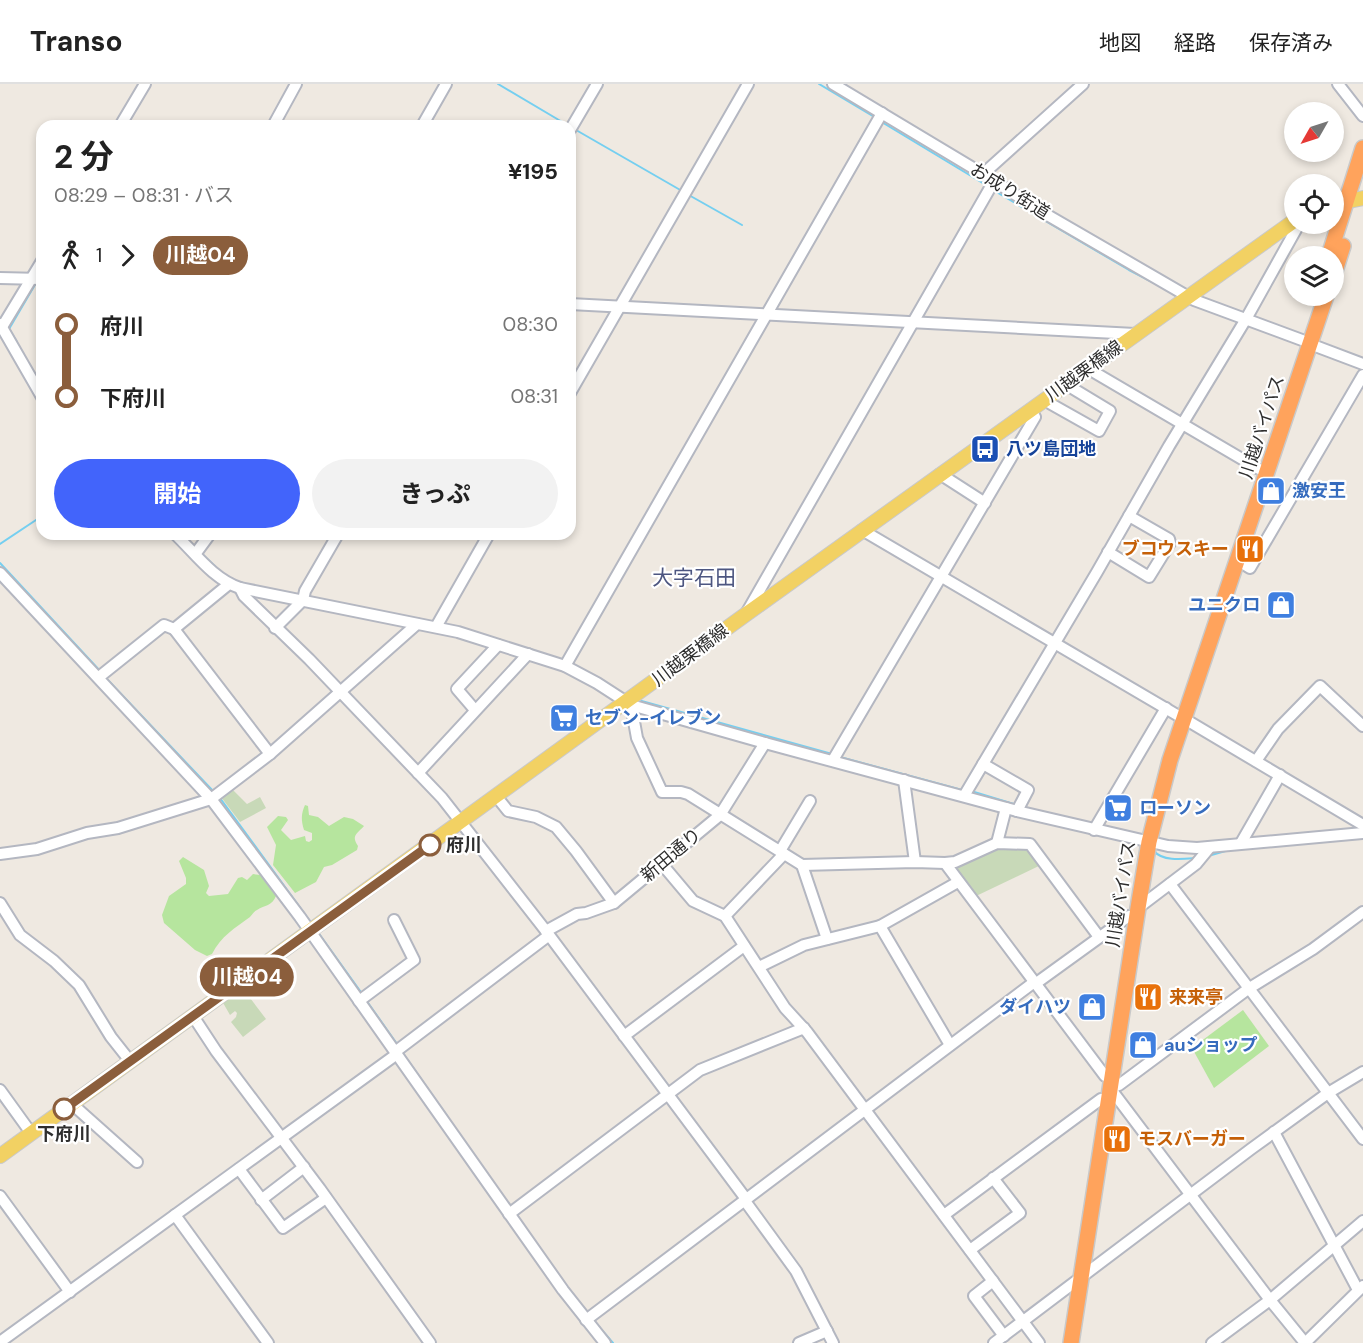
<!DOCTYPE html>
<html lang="ja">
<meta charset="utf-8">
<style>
:root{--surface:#fff;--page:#f2f2f2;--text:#222;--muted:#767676;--line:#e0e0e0;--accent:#4264fb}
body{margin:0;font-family:"DM Sans","Noto Sans JP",sans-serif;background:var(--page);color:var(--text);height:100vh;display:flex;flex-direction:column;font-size:22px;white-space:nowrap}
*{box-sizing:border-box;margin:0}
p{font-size:20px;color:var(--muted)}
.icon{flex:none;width:33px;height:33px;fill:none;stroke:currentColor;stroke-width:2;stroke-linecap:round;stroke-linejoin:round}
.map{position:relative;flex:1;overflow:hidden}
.drawer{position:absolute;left:36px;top:36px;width:540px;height:420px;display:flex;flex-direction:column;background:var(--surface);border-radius:18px;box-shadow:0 3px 9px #0003}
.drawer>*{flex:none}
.badge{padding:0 12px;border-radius:20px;font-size:21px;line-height:39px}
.needle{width:39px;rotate:231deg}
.fabs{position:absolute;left:1284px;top:18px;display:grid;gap:12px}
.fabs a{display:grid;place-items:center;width:60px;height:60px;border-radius:50%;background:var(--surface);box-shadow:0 3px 9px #0003;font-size:30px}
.map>.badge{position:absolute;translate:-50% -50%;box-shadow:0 0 0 3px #fff}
.legs{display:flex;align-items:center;gap:9px;height:66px;padding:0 18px;font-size:20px}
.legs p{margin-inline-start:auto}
.headline{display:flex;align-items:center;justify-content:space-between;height:102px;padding:0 18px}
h1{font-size:33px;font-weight:700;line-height:45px}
.cta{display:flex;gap:12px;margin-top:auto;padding:12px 18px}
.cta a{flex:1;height:69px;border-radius:36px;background:var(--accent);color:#fff;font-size:24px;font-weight:700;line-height:69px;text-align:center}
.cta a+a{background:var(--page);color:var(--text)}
ul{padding:0 18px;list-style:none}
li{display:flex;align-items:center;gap:21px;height:72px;font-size:22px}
li i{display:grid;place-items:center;width:9px;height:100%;margin:0 8px;background:currentColor}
li i::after{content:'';width:15px;height:15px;margin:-8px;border:4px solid;border-radius:50%;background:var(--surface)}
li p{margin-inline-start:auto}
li:first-child i{background:linear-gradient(#0000 50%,currentColor 0)}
li:last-child i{background:linear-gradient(currentColor 50%,#0000 0)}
header{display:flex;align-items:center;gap:36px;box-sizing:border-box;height:84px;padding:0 30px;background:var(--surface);border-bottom:2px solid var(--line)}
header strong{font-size:28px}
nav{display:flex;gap:33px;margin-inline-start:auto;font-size:21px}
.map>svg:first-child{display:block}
.green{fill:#b6e59e}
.cemetery{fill:#c8d9b8}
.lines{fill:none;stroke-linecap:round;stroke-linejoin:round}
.stream{stroke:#75cff0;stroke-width:2}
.minor-casing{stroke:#b4b7c1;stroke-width:14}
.major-casing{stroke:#c9c9c9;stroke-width:16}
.highway-casing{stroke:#c9c9c9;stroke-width:18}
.minor{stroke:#fff;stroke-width:10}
.major{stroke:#f2d163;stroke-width:14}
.highway{stroke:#ffa35c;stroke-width:15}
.line-1-casing{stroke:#fff;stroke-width:14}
.line-1{stroke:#8b5e3c;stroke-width:9}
.stop-1-dot{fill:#fff;stroke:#8b5e3c;stroke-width:3}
.labels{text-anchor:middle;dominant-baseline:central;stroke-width:4.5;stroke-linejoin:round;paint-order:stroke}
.street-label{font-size:18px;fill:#2e2e2e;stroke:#fff}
.transit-label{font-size:18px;font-weight:bold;fill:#164399;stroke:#fff;text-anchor:start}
.shop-label{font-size:18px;font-weight:bold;fill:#366cbe;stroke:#fff;text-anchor:start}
.food-label{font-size:18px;font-weight:bold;fill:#c56008;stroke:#fff;text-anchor:start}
.stop-label{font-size:18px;font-weight:bold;fill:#2e2e2e;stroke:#fff;text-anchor:start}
.quarter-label{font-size:21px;fill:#4d5680;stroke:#fff}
</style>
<header>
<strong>Transo</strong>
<nav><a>地図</a><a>経路</a><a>保存済み</a></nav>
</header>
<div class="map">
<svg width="1363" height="1259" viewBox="0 0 1363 1259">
<rect width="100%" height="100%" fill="#efe9e1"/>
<!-- green -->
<g class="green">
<path d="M305,721L308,722L309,731L318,733L329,742L344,733L353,735L364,742C357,750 351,751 358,762L357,766L332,781L324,783L316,798L295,809L273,781L276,761L267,743L278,732L286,733L288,736L281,746L291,756L305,752L306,757L309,758L312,756V749L304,746C301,736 301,730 305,721Z"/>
<path d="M183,773L204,786L209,802L206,809L209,812L228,810L238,794L242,793L247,796L253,790L260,791L276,812C272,822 265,821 257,826C253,828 253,830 250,833C235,844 221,852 212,870L207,872L195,866L164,839L162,831L169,812L186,800V794L179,777Z"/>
<path d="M1243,926L1269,962L1214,1004L1192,964Z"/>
</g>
<!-- cemetery -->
<g class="cemetery">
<path d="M232,705L247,720L260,713L266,724L240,738L221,713Z"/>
<path d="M997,762H1030L1043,780L974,813L952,781Z"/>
<path d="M241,902L266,935L243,953L231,938L236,933L237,929L235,927L230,931L222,917Z"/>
</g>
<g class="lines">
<!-- stream -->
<g class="stream">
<path d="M498,0L569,42"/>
<path d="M819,0L876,34"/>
<path d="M880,37L986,101"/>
<path d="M576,46L682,107"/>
<path d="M993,106L1129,186L1160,202"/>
<path d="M687,110L742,141"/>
<path d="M17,258L9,245L36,199"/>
<path d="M0,460L42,432"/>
<path d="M201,469L223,490"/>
<path d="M0,479L101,588"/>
<path d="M276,506L300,511"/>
<path d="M104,592L214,708"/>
<path d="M638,616L832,670"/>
<path d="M840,673L962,706"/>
<path d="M971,707L1017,721"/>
<path d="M220,714L312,840"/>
<path d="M1154,767C1163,778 1184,775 1197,774"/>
<path d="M1208,772L1229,766"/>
<path d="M317,847L363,911"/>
<path d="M366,916L397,960"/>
<path d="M402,968L447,1032"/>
<path d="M593,1236L613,1259"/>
</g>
<!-- minor casing -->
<g class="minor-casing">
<g id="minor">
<path d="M833,0L983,90L1049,132L1194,216L1302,256"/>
<path d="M1338,0L1363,32"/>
<path d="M120,42L145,0"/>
<path d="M273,42L296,0"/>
<path d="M422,42L446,0"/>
<path d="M570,46L597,0"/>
<path d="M983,90L1083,0"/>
<path d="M0,194L42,195"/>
<path d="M570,220L1135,250"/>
<path d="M0,240L42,313"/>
<path d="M2,243L42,177"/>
<path d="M1310,260L1363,280"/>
<path d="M1087,284L1259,385"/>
<path d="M570,309L748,0"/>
<path d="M1047,314L1051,320L1099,347L1110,327L1072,304L1067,299"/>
<path d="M940,390L985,419"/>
<path d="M862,446L1177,631"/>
<path d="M175,450C195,469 213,495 240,504L458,548L565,582L597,599L631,621L765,659L1017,727L1168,762L1197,764L1363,749"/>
<path d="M1108,468L1149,493L1170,459L1169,455L1129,432"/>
<path d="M196,469L210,450"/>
<path d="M1237,476L1250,484L1363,291"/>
<path d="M0,489L211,715L300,833L563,1206L605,1259"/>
<path d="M229,500L174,545L270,670"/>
<path d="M240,504L244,512L309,575L442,714L546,847L746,1115"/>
<path d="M747,528L994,97"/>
<path d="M436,543L489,450"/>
<path d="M275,544L303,516L305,507L338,450"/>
<path d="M565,582L882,29"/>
<path d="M99,593L164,541L174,545"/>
<path d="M631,621L637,654L662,708H681L688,710L802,781L915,778L945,779L955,778L997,759L1030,760L1099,853"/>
<path d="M475,626L457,605L498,561"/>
<path d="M1183,634L1363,741"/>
<path d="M833,676L1035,333L1030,326"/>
<path d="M1256,677L1278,645L1320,602L1363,642"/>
<path d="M983,680L1028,706L1017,727"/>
<path d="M418,689L528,570"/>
<path d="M904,696L915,778"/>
<path d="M496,712L508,727L536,733L556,743L576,767L614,819"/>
<path d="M964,712L1097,488L1169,362L1246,235L1299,140"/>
<path d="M1094,746L1166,624"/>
<path d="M997,759L1006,724"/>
<path d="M1241,759L1280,691"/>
<path d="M780,767L810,717"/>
<path d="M0,770L37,765L87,749L118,744L211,715L270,670L417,540"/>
<path d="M661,779L693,817L725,832L785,924L807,948L1039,1259"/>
<path d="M945,779L1105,992"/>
<path d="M802,781L827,855"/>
<path d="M1170,800L1363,1055"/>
<path d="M0,819L20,851L54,877L79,901L111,953L130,977"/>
<path d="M1138,824L1196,780L1210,763"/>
<path d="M1363,828L1313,865L1248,905L1119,1001L1110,1004L1270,1216L1363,1137"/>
<path d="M725,832L784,770"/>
<path d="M880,842L950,961"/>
<path d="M546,847L577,830L586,829L614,819L720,731L765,659"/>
<path d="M759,883L804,861L880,842L958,798"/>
<path d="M1035,900L1129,832"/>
<path d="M359,917L414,876L394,836"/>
<path d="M193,932L216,967L320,1105L430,1259"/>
<path d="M624,952L744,862"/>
<path d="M395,968L548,852"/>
<path d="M0,1006L31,1049"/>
<path d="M72,1020L137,1078"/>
<path d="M1274,1048L1358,1206"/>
<path d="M239,1085L283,1144L326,1114"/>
<path d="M0,1112L70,1208"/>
<path d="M261,1116L304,1083"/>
<path d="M745,1117L796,1187L833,1259"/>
<path d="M509,1130L700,986L804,944"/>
<path d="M175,1131L268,1259"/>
<path d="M944,1131L1101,1015"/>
<path d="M970,1166L1020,1129L993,1094"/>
<path d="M993,1197L974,1212L1004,1252"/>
<path d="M586,1236L1033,899"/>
<path d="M0,1258L397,970"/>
<path d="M799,1259L827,1247"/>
<path d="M994,1259L1251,1065L1328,1009L1363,988"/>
<path d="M1212,1259L1270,1216L1305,1259"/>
<path d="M1305,1259L1363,1202"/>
</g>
</g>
<!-- major casing -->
<g class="major-casing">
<g id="major">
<path d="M1334,120L1363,114"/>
<path d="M0,1072L745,531L1294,137"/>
</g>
</g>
<!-- highway casing -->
<g class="highway-casing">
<g id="highway">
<path d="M1329,172L1363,64"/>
<path d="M1334,190L1343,162"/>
<path d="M1071,1259L1138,824L1149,758L1170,676L1326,212"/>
</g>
</g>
<!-- minor -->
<use href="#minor" class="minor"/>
<!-- major -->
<use href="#major" class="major"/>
<!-- highway -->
<use href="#highway" class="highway"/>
</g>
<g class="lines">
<!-- line-1 casing -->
<g class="line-1-casing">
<path id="line-1" d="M64,1025L430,761"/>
</g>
<!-- line-1 -->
<use href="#line-1" class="line-1"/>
</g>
<!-- icons -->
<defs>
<g id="bus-square" transform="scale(1.5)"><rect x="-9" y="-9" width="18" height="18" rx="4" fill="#1a4fb4" stroke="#fff"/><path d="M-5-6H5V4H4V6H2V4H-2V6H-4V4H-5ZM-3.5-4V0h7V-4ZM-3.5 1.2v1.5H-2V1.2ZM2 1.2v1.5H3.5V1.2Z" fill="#fff"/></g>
<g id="shop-square" transform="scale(1.5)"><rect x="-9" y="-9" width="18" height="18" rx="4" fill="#3f7fe0" stroke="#fff"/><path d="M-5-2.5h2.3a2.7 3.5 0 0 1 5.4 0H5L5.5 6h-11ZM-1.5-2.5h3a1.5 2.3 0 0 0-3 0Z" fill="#fff"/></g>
<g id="restaurant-square" transform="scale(1.5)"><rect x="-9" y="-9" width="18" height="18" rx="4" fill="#e8710a" stroke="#fff"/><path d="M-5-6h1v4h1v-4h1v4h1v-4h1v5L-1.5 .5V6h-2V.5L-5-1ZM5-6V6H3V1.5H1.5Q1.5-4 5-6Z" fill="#fff"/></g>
<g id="supermarket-square" transform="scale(1.5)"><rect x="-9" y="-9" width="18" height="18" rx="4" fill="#3f7fe0" stroke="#fff"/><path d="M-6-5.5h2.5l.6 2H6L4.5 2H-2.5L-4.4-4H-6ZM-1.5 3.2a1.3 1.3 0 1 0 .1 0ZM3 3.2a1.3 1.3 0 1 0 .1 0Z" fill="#fff"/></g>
</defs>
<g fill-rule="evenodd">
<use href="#bus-square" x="985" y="365"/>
<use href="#shop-square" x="1271" y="407"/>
<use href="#restaurant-square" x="1250" y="465"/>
<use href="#shop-square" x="1281" y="521"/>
<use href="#supermarket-square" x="564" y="634"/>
<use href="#supermarket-square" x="1118" y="724"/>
<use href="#restaurant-square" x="1148" y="913"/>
<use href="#shop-square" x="1092" y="923"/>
<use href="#shop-square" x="1143" y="961"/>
<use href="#restaurant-square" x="1117" y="1055"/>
</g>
<!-- markers -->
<g class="stop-1-dot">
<circle cx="430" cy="761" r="10"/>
<circle cx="64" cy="1025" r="10"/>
</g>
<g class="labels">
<!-- street labels -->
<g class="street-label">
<text transform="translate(1010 107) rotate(32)">お成り街道</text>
<text transform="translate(1084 287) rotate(-36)">川越栗橋線</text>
<text transform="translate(1262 343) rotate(-72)">川越バイパス</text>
<text transform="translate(690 571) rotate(-37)">川越栗橋線</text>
<text transform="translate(671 771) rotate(-40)">新田通り</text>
<text transform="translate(1121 810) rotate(-81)">川越バイパス</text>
</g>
<!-- transit labels -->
<g class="transit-label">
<text x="1006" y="365">八ツ島団地</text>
</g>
<!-- shop labels -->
<g class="shop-label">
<text x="1292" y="407">激安王</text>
<text x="1260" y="521" text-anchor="end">ユニクロ</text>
<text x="585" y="634">セブン-イレブン</text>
<text x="1139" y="724">ローソン</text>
<text x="1071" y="923" text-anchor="end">ダイハツ</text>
<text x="1164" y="961">auショップ</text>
</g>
<!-- food labels -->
<g class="food-label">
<text x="1229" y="465" text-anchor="end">ブコウスキー</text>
<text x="1169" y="913">来来亭</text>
<text x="1138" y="1055">モスバーガー</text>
</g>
<!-- stop labels -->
<g class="stop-label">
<text x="446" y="761">府川</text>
<text x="64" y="1050" text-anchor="middle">下府川</text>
</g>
<!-- quarter labels -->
<g class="quarter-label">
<text x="694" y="494">大字石田</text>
</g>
</g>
</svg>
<div class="fabs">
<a><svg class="needle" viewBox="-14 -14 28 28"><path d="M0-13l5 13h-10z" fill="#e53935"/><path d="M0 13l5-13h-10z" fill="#767676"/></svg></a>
<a><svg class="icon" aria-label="locate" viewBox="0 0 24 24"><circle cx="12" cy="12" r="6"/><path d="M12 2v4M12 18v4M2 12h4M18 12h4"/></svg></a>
<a><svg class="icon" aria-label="layers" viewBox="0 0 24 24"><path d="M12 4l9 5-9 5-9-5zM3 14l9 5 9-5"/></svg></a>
</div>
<b class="badge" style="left:247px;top:893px;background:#8b5e3c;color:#fff">川越04</b>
<section class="drawer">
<div class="headline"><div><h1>2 分</h1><p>08:29 – 08:31 · バス</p></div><b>¥195</b></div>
<div class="legs"><svg class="icon" aria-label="walk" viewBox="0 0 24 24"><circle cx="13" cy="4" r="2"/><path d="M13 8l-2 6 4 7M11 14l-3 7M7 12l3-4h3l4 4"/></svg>1<svg class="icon" aria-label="forward" viewBox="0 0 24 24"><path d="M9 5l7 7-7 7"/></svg><b class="badge" style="background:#8b5e3c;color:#fff">川越04</b></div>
<ul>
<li><i style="color:#8b5e3c"></i><b>府川</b><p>08:30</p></li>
<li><i style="color:#8b5e3c"></i><b>下府川</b><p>08:31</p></li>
</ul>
<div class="cta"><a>開始</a><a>きっぷ</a></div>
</section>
</div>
